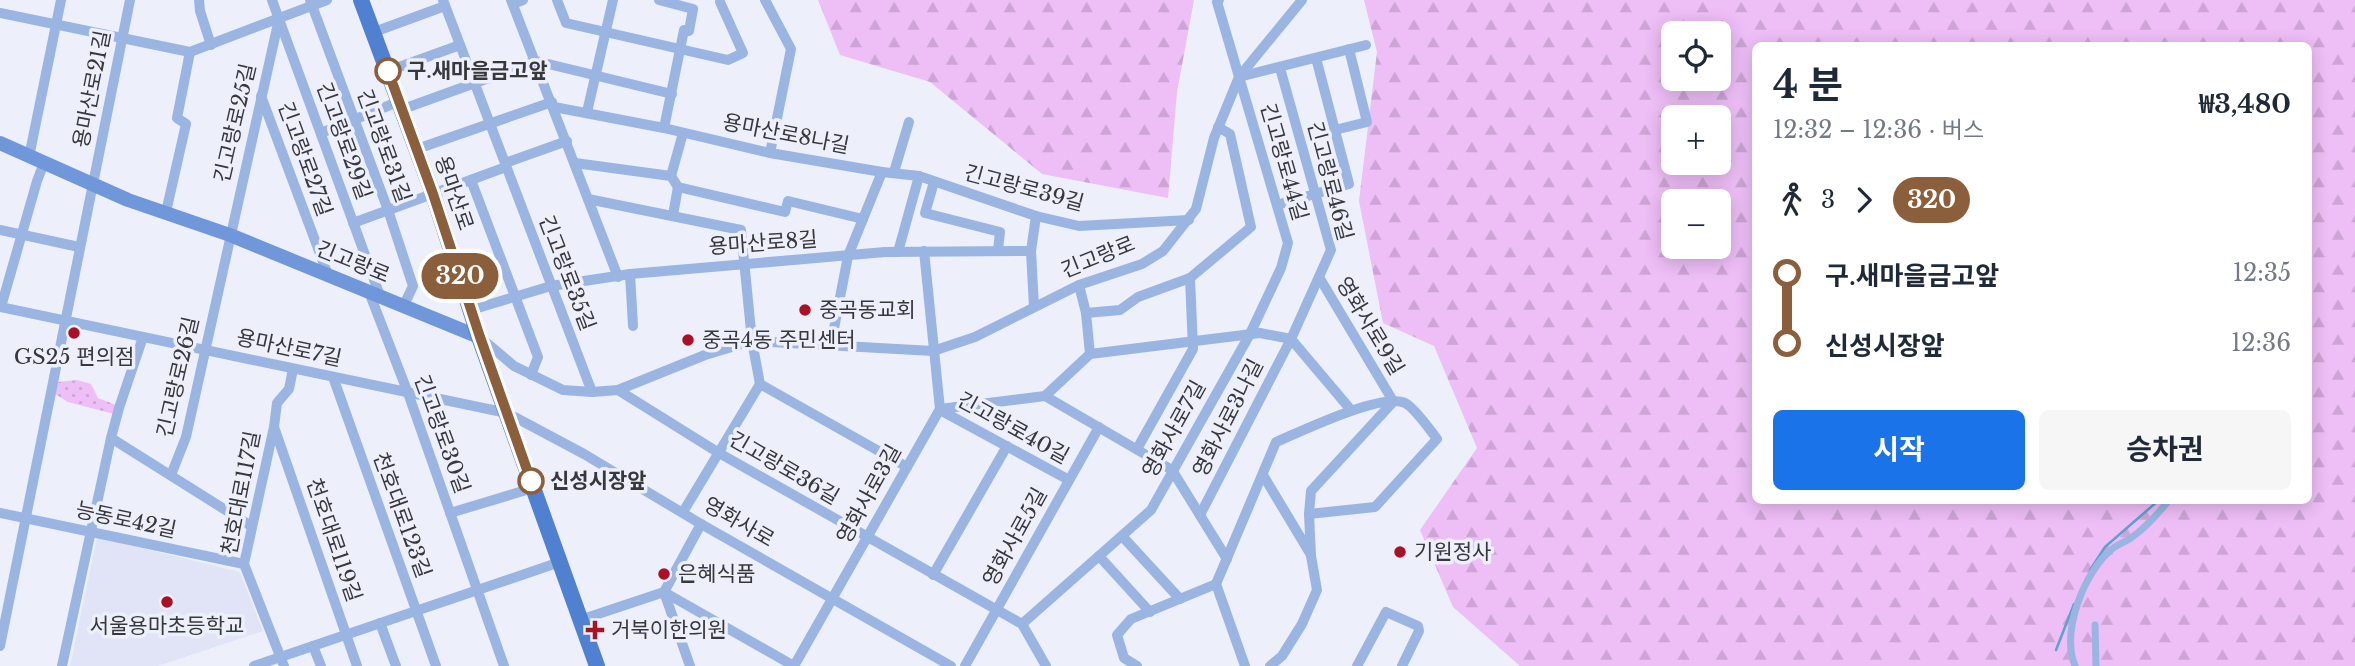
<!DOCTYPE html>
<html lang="ko">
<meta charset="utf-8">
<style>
:root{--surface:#fff;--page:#f6f6f7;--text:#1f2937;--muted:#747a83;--accent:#1a73e8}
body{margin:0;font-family:"Libre Baskerville","Noto Sans KR",serif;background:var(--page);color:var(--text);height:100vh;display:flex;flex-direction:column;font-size:26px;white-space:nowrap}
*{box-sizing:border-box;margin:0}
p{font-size:23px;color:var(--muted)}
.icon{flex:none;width:38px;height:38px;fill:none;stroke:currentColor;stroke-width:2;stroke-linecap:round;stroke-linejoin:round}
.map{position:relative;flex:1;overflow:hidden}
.sheet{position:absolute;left:1752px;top:42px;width:560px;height:462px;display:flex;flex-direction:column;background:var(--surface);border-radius:10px;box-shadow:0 4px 18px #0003}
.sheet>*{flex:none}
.badge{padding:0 14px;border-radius:23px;font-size:24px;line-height:46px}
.buttons{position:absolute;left:1661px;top:21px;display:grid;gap:14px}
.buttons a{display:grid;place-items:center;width:70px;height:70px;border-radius:10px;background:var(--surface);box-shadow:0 4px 18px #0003;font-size:35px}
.map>.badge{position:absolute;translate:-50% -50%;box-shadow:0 0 0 4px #fff}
.legs{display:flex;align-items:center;gap:10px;height:77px;padding:0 21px;font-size:23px}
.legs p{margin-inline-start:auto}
.summary{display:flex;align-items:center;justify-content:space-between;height:119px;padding:0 21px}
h1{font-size:38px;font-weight:700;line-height:52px}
.primary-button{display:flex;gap:14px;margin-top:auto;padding:14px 21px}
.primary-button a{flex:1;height:80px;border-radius:10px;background:var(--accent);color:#fff;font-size:28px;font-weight:700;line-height:80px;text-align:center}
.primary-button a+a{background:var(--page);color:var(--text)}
ul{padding:0 21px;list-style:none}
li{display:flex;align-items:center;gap:24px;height:70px;font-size:26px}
li i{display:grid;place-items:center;width:10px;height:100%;margin:0 9px;background:currentColor}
li i::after{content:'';width:18px;height:18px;margin:-9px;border:5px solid;border-radius:50%;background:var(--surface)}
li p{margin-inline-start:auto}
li:first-child i{background:linear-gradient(#0000 50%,currentColor 0)}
li:last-child i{background:linear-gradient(currentColor 50%,#0000 0)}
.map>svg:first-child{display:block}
.built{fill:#e1e4f6}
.forest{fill:url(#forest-firs);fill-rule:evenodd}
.park{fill:url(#park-dots)}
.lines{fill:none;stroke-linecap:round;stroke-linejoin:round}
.stream{stroke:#5ca1cf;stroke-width:2.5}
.pedestrian{stroke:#9ab5e2;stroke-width:7}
.minor{stroke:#9ab5e2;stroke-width:10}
.secondary{stroke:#7097d9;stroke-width:14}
.primary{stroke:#5081d1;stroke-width:16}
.line-1-casing{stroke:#fff;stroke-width:16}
.line-1{stroke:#8b5e3c;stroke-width:10}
.stop-1-dot{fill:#fff;stroke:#8b5e3c;stroke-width:3.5}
.poi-dot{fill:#a91226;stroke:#edeffa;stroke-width:2.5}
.labels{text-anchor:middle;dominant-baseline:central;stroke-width:7;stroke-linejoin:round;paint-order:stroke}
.stop-label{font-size:21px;font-weight:bold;fill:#37383c;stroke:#edeffa;text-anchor:start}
.street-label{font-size:21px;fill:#37383c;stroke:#edeffa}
.poi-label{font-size:21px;fill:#37383c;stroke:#edeffa;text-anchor:start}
</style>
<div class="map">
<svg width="2355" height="666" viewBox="0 0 2355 666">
<defs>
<pattern id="forest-firs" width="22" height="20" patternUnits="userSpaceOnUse" patternTransform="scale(1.75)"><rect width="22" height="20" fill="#eebef7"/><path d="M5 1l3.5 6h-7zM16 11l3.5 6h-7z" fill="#cda4d5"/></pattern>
<pattern id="park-dots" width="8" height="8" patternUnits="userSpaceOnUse" patternTransform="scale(1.75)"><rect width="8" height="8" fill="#eebef7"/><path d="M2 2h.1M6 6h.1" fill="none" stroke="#cda4d5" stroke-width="1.8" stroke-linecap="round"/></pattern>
</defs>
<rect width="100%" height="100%" fill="#edeffa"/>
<!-- built -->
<path class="built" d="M97,537L240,572L263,631L158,666H70Z"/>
<!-- forest -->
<g class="forest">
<path d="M818,0H1194L1177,92L1168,198L1042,174L930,82L840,55Z"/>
<path d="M1364,0H2355V666H1520L1453,607L1420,530L1477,448L1434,346L1383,323L1359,201L1377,52ZM1673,33H1718V79H1673ZM1755,46H2308V500H1755ZM1673,117H1718V163H1673ZM1673,201H1718V247H1673Z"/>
</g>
<!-- park -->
<path class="park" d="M77,380L91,384L98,398L116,405L114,414L68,402L55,394L58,382Z"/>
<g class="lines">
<!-- stream -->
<g class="stream">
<path d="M2090,570L2105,547L2159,500"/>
<path d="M2056,650L2074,604"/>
</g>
<!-- pedestrian -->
<g class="pedestrian">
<path d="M2095,625L2096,666"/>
<path d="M2075,666C2061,631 2084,572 2112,549C2118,544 2125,542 2131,538C2145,528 2158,514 2169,500"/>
</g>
<!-- minor -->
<g class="minor">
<path d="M199,0L200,11L211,45"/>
<path d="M272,0L380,296"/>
<path d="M310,0L388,210L413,286L404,305"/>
<path d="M443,0L592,392"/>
<path d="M511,0L618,277"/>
<path d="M557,0L566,23L728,60L743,53L720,2"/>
<path d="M659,0L693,9L689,31L684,30L664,128"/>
<path d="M765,0L791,49L770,153"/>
<path d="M513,4L523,0"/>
<path d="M0,13L190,52L327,0"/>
<path d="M374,32L445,6"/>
<path d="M388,71L460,45"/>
<path d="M1239,77L1366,45"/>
<path d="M261,96L328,275"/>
<path d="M554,107L664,128L770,153L882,172L919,176L1036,216L1079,226L1189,220"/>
<path d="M403,109L536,61L672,94"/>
<path d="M587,112L613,0"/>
<path d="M1335,130L1367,122L1349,49"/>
<path d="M321,133L400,101"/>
<path d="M417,149L552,102"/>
<path d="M29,157L61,0"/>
<path d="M505,163L567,141"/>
<path d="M575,163L671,176L678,187L785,212L788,201L863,219"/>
<path d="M894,172L909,122"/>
<path d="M671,176L683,133"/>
<path d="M471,180L538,357L531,375"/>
<path d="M934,182L925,213L1000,232L998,250"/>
<path d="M588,199L741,230L752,341L760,384"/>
<path d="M1277,205L1349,184L1316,58"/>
<path d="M166,212L186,124L177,118L190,52"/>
<path d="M673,215L678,187"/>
<path d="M353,223L506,167"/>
<path d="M0,230L79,247"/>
<path d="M898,252L919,176"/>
<path d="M630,274L633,326"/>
<path d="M1319,277L1393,401"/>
<path d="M1079,285L1086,313L1090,354"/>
<path d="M369,292L408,393L504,666"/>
<path d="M0,307L507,413L584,454L701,524L951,666"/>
<path d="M1,307L37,181L44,163"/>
<path d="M1034,307L1031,251L1036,216"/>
<path d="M471,310L551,286L630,274L885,252L1031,251"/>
<path d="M1086,313L1120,310L1138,297L1190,278L1251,227L1230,134L1218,127"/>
<path d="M481,338L514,366L563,390L592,392L618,390L705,355L752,341L933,351L975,337L1079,285L1142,264L1163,251L1196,209L1214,138L1239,77L1302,0"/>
<path d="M831,344L848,256L882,172"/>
<path d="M333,377L436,666"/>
<path d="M760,384L907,467"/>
<path d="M618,390L719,453L1022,624"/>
<path d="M1045,396L1172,470L1227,559"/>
<path d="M940,409L1045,396L1090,354L1260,333L1291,339L1351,410"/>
<path d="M940,410L1069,480"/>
<path d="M274,427L357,666"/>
<path d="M111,438L251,526"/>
<path d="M1137,449L1193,349L1190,278"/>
<path d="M171,475L186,437L279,19"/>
<path d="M1263,475L1311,555"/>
<path d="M683,512L760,384"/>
<path d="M0,513L244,564"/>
<path d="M450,513L533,488"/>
<path d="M1200,515L1291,339L1331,250L1280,68"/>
<path d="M1122,536L1180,599"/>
<path d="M1099,556L1150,612"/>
<path d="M933,575L1007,446"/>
<path d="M1216,584L1245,666"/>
<path d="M664,592L794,666"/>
<path d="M664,592L690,666"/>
<path d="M580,620L664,592L701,524"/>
<path d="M380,623L396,666"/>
<path d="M1022,624L1151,510L1250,334L1281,268L1288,243L1217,2L1219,0"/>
<path d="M1022,624L1046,666"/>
<path d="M0,646L130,0"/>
<path d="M313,646L321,666"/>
<path d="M62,666L111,438L119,408L143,337"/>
<path d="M254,666L560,562"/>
<path d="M284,666L244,564L274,427L277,403L289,389L293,369"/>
<path d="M794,666L940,409L924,251"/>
<path d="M965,666L1099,427"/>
<path d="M1137,666L1124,658L1117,635L1131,619L1216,584L1276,442C1300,432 1382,392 1405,403C1415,408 1430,430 1437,439L1375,507L1309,514"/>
<path d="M1270,666L1282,656L1302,624L1317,590L1311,556L1309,514L1311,491L1393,402"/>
<path d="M1357,666L1386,612L1418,626L1419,631L1402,666"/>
</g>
<!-- secondary -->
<path class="secondary" d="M0,143L128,200L230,235L479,337"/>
<!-- primary -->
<path class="primary" d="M361,0L433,194L479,337L597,666"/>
</g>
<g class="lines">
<!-- line-1 casing -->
<g class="line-1-casing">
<path id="line-1" d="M388,71L433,194L480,337L531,481"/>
</g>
<!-- line-1 -->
<use href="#line-1" class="line-1"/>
</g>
<!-- markers -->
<g class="stop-1-dot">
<circle cx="388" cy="71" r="12"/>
<circle cx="531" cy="481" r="12"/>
</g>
<g class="poi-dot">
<circle cx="805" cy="310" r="7"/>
<circle cx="74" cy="333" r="7"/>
<circle cx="688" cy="340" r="7"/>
<circle cx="1400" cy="552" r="7"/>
<circle cx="664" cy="574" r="7"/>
<circle cx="167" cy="602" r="7"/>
<path d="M591.5 619.5h7v7h7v7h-7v7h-7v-7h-7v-7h7z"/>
</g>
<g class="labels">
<!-- stop labels -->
<g class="stop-label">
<text x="407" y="71">구.새마을금고앞</text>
<text x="550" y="481">신성시장앞</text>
</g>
<!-- street labels -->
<g class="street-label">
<text transform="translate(92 89) rotate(-79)">용마산로21길</text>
<text transform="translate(235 123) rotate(-77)">긴고랑로25길</text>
<text transform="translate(786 134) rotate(11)">용마산로8나길</text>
<text transform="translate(344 141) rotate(70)">긴고랑로29길</text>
<text transform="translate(384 146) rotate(70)">긴고랑로31길</text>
<text transform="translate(305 159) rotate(70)">긴고랑로27길</text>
<text transform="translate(1284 162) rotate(74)">긴고랑로44길</text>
<text transform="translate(1330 181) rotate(75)">긴고랑로46길</text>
<text transform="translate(1024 188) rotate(15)">긴고랑로39길</text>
<text transform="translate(454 193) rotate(71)">용마산로</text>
<text transform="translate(763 243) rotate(-4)">용마산로8길</text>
<text transform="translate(1098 257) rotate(-22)">긴고랑로</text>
<text transform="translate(353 262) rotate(22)">긴고랑로</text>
<text transform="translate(567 273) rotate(69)">긴고랑로35길</text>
<text transform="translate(1370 326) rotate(59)">영화사로9길</text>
<text transform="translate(289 348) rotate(12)">용마산로7길</text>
<text transform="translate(178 377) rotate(-77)">긴고랑로26길</text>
<text transform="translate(1228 418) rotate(-63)">영화사로3나길</text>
<text transform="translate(1013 428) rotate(29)">긴고랑로40길</text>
<text transform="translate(1174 429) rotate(-61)">영화사로7길</text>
<text transform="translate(442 434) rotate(70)">긴고랑로30길</text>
<text transform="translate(784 468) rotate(30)">긴고랑로36길</text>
<text transform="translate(241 493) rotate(-79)">천호대로117길</text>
<text transform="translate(869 494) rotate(-61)">영화사로3길</text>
<text transform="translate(402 515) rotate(70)">천호대로123길</text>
<text transform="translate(126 520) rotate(12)">능동로42길</text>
<text transform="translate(739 522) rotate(30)">영화사로</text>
<text transform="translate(1015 537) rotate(-61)">영화사로5길</text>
<text transform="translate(334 540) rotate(71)">천호대로119길</text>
</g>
<!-- poi labels -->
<g class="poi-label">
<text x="819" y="310">중곡동교회</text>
<text x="702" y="340">중곡4동 주민센터</text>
<text x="74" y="357" text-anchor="middle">GS25 편의점</text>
<text x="1414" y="552">기원정사</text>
<text x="678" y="574">은혜식품</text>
<text x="167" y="626" text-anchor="middle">서울용마초등학교</text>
<text x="611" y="630">거북이한의원</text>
</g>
</g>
</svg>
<div class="buttons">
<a><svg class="icon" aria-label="locate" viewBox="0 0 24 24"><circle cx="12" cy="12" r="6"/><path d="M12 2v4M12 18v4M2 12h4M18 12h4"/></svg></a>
<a>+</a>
<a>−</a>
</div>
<b class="badge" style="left:460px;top:276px;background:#8b5e3c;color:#fff">320</b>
<section class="sheet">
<div class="summary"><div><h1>4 분</h1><p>12:32 – 12:36 · 버스</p></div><b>₩3,480</b></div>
<div class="legs"><svg class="icon" aria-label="walk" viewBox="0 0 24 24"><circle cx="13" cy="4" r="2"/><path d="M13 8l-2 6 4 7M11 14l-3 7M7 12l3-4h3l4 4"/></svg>3<svg class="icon" aria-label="forward" viewBox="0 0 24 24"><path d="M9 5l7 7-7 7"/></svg><b class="badge" style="background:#8b5e3c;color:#fff">320</b></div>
<ul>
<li><i style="color:#8b5e3c"></i><b>구.새마을금고앞</b><p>12:35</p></li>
<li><i style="color:#8b5e3c"></i><b>신성시장앞</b><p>12:36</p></li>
</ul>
<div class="primary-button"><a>시작</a><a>승차권</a></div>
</section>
</div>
